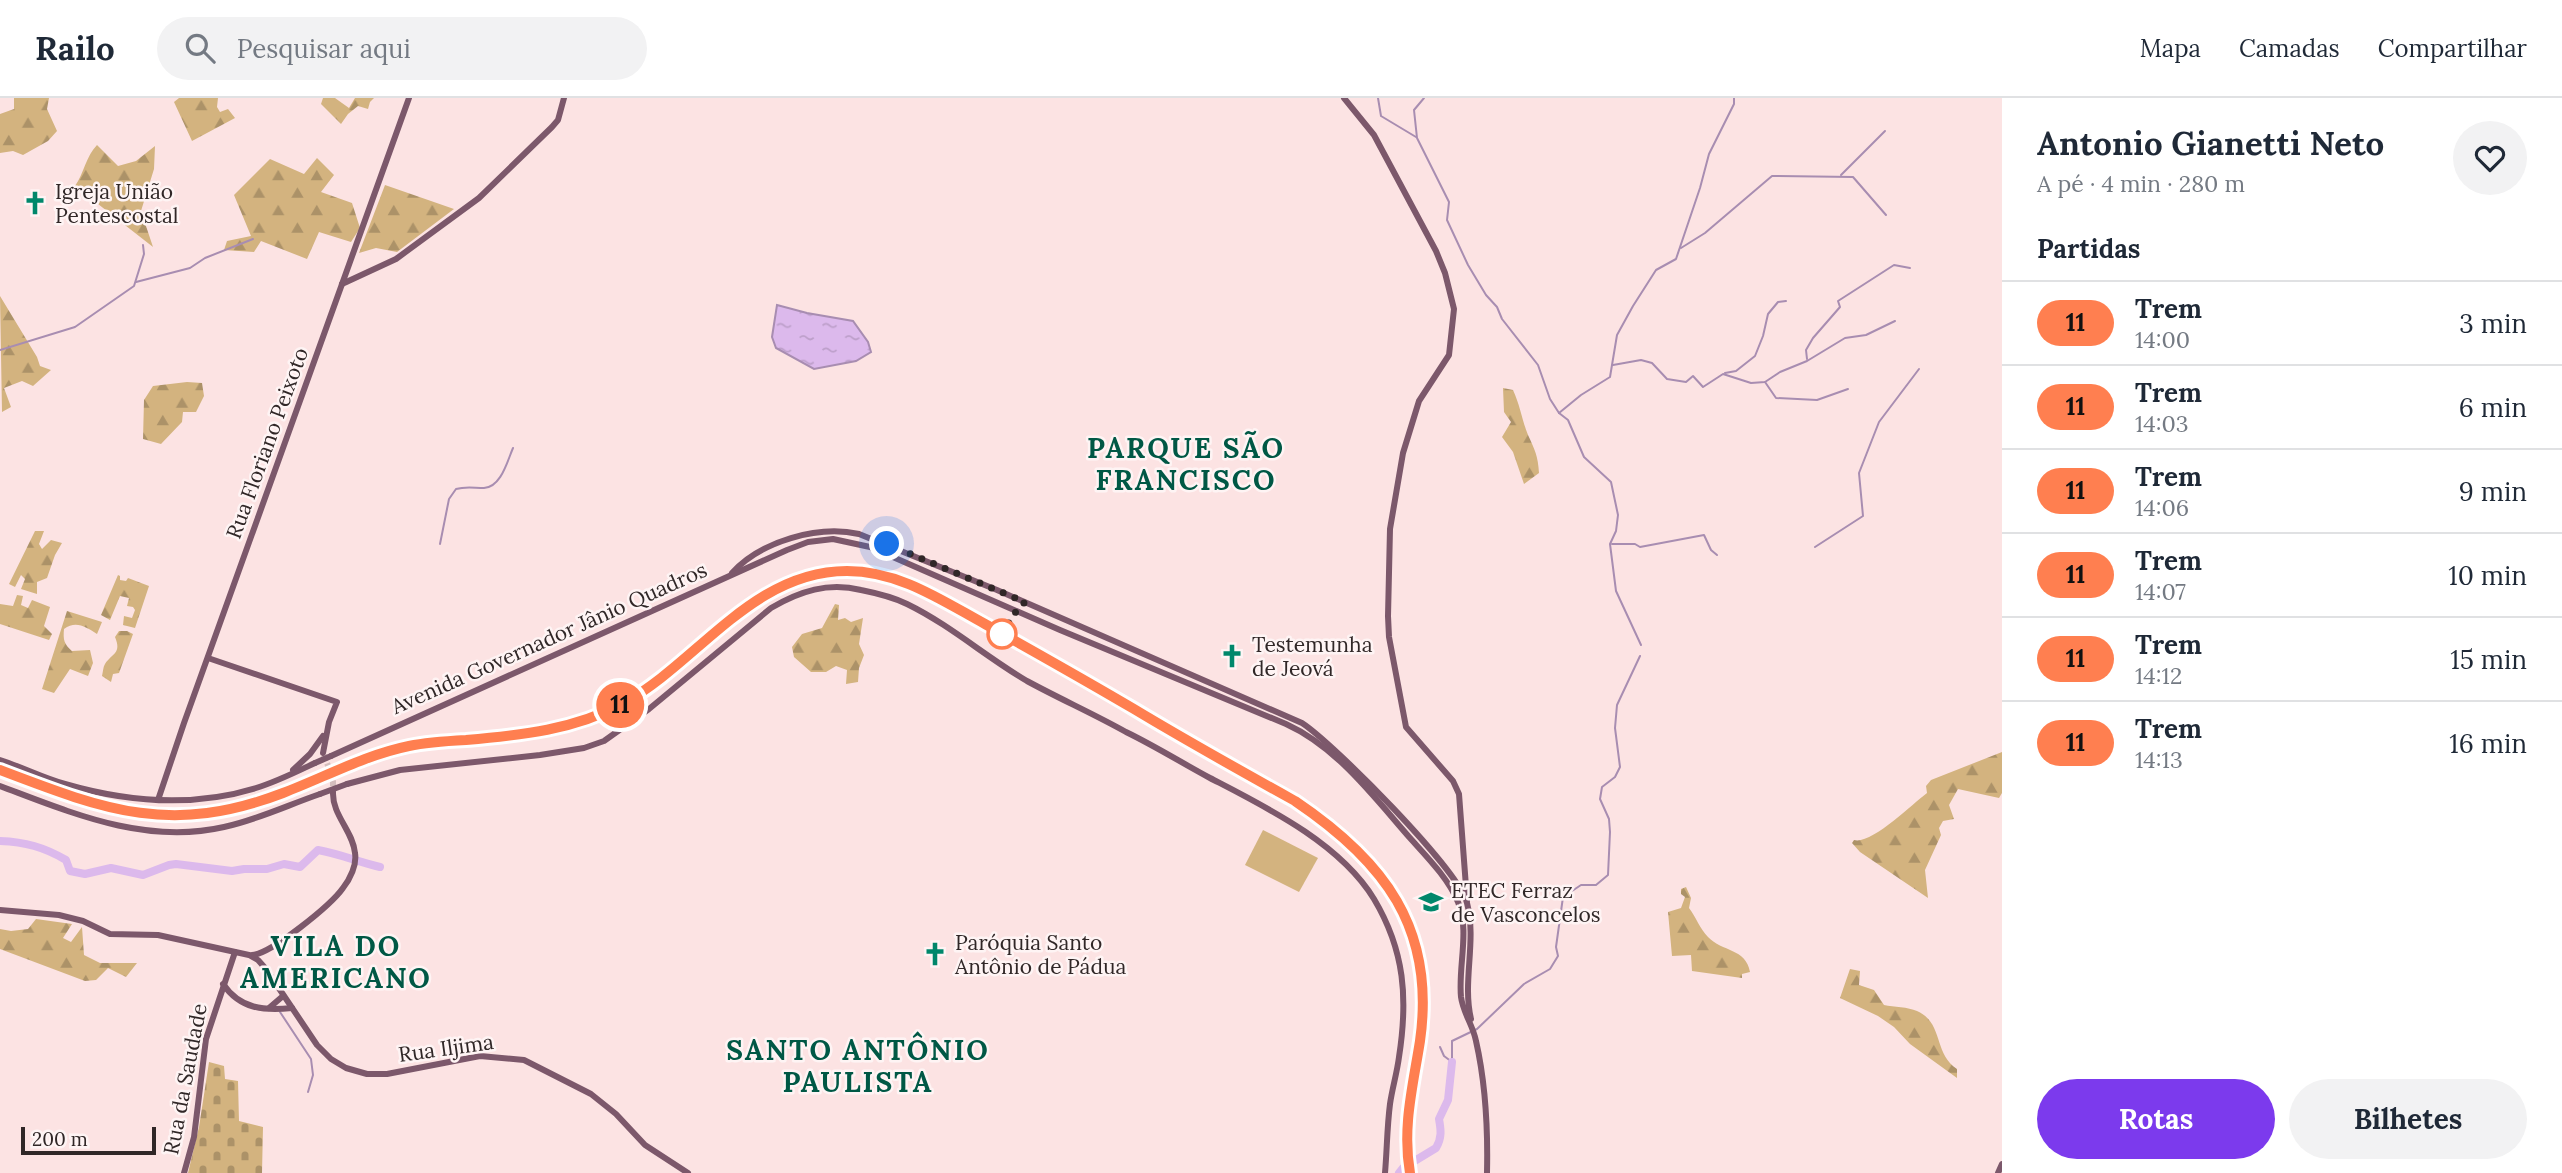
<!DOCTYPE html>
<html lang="pt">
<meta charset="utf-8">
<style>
:root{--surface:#fff;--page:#f2f2f3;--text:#1f2937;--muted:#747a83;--line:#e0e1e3;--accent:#7c3aed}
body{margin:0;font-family:Lora,serif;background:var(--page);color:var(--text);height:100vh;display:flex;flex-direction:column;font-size:26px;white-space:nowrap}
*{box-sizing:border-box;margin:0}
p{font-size:23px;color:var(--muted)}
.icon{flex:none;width:38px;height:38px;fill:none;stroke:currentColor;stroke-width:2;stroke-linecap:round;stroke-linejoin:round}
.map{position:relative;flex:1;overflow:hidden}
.sheet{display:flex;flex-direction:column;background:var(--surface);width:560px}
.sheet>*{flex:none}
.badge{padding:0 14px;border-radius:23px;font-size:24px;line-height:46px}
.scale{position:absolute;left:21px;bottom:18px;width:135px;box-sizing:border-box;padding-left:7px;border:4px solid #302727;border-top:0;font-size:19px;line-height:24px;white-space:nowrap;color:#302727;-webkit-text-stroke:5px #fef4f4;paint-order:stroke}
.you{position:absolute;width:35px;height:35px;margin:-18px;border:5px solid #fff;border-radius:50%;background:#1a73e8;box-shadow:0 0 0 10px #1a73e833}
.map>.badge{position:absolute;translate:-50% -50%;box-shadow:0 0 0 4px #fff}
h2{padding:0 35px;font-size:26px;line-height:63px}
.round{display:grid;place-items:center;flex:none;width:74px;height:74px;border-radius:37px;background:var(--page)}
.summary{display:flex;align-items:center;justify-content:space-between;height:119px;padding:0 35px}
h1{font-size:33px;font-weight:700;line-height:52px}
.button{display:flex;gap:14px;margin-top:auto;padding:14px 35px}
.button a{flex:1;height:80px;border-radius:42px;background:var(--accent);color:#fff;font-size:28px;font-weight:700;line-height:80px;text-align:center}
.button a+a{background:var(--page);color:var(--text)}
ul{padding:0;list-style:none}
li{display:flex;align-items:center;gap:21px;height:84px;padding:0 35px;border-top:2px solid var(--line)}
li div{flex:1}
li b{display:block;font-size:26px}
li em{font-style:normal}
li .badge{min-width:77px;font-weight:700;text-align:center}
header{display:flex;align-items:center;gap:42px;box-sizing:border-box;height:98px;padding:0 35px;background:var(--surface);border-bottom:2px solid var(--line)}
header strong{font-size:33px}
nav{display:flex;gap:38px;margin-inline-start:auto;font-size:24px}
.search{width:490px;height:63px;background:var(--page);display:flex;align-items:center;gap:18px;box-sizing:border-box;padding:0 24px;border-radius:38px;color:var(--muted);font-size:26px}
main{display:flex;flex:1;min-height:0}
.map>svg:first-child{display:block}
.grass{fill:#d3b37f}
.forest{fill:url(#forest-firs)}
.cemetery{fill:url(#cemetery-stones)}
.water{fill:url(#water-ripples);stroke:#a88db1;stroke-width:2}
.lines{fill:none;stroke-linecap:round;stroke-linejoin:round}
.stream{stroke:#a88db1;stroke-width:2}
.river{stroke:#dcb9ec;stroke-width:8}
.secondary-tunnel{stroke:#d3bdbd;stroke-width:6;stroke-dasharray:6 3;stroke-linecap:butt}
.secondary{stroke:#7c586b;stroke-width:6}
.rail-casing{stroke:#8e7d7d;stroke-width:4.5}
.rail{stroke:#fef4f4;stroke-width:2;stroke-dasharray:5;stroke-linecap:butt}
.secondary-bridge{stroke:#7c586b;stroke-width:6}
.line-casing{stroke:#fff;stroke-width:16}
.line{stroke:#ff7f50;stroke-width:10}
.walk{stroke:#302727;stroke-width:7;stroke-dasharray:0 12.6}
.stop-dot{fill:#fff;stroke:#ff7f50;stroke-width:3.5}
.labels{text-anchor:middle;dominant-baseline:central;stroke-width:5;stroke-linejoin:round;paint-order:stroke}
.poi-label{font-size:21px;fill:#302727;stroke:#fef4f4;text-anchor:start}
.street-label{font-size:21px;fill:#302727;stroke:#fef4f4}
.district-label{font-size:28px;font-weight:bold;letter-spacing:2px;fill:#005845;stroke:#fef4f4}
</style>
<header>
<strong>Railo</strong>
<div class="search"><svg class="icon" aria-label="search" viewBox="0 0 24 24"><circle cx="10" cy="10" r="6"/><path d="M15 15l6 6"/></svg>Pesquisar aqui</div>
<nav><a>Mapa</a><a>Camadas</a><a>Compartilhar</a></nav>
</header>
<main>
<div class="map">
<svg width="2002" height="1075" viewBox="0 0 2002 1075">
<defs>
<pattern id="forest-firs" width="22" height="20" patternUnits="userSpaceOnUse" patternTransform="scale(1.75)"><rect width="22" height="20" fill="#d3b37f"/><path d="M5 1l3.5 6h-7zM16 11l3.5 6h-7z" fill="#ac9268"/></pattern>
<pattern id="cemetery-stones" width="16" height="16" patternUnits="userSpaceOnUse" patternTransform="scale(1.75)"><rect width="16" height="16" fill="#d3b37f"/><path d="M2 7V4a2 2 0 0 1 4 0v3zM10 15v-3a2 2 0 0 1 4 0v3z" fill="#ac9268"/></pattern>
<pattern id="water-ripples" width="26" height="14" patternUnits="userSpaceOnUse" patternTransform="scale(1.75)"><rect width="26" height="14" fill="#dcb9ec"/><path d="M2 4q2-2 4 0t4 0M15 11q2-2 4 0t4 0" fill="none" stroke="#bd9fca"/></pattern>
</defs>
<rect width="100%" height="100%" fill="#fce3e3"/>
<!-- grass -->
<path class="grass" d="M1263,732L1318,760L1299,794L1245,767Z"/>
<!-- forest -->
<g class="forest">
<path d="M14,0H49L47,11L57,33L48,43L23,57L13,53L0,55V16L14,11Z"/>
<path d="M179,0H218L217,9L220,14L228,11L235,20L192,43L174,4Z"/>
<path d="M323,0H335L349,10L355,0H374L370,4L368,11L358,8L348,16L341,26L321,6Z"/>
<path d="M97,47L118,68L136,63L155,48L154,71L141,113L153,149L75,88C84,75 86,58 97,47Z"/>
<path d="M317,60L334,77L321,94L352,105L360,130L351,144L319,134L307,161L261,143L254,154L224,152L227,143L251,138L234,97L270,61L304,76Z"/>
<path d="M385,87L454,111L397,154L376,150L359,155Z"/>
<path d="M0,198L37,259L40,268L51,272L33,288L22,283L4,290L11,309L2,314Z"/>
<path d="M187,284L202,285L204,298L196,314H183L182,324L161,346L143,341L144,302L153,288Z"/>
<path d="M1503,290L1513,292C1520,307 1522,322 1528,337C1535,352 1538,358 1539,375L1524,386L1513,354L1502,339L1511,324L1504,314Z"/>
<path d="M35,433H44L39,446L42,451L51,442L62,445L55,457L47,480L37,484V496L21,491L25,481L21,477L15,489L9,486Z"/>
<path d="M118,477L120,478V482L126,483L128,480L149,488L135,530L123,527L124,518L132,520L135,512L133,509L127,508L129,500L120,498L110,522L101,517Z"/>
<path d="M17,497L23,498L21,507L28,510L32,502L50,509L44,528L52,536L49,542L0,526V506L13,508Z"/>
<path d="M835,506L839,507L838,522L845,520L851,524L863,520L859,546L864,557L859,570L858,584L846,586L847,572L836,568L826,574H811L794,559L792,549L802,536L822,530Z"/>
<path d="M67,513L102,524L97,536C86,529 76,522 64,531C63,542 64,546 72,553L90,552L93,565L88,578L70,571L54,595L42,591Z"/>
<path d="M119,533H127L133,536L119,575L113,576L111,584L102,578C103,574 103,569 105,566C112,555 122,556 115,539Z"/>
<path d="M2002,654V695L1999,700L1958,691L1949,707L1954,721L1943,723L1939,730L1941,737L1925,772L1928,800L1860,754L1852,745L1854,742C1871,747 1911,707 1927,695L1926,688L1931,682Z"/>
<path d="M1686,789L1691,800L1689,810C1696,819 1700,831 1708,839C1722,854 1746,850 1750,874L1742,876V880L1692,873L1691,857L1672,858L1668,814L1681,810L1685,799L1681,796V791Z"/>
<path d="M36,821L72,826L63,840L71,844L82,829L84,857L100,865H137L126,879L108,870L96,882L85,883L0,851V831L11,833L28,831Z"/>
<path d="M1850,871L1860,873L1859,887L1874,892L1884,907C1894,909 1908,909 1917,913C1944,925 1933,955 1957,971V980L1910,946L1894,929L1878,918L1840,900Z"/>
</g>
<!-- cemetery -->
<path class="cemetery" d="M209,964L224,968L225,981L238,983L239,1023L263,1029L262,1075H188L199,1029Z"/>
<!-- water -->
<path class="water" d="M777,207L807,215L853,223L868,244L871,254L856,263L814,271L776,250L772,239Z"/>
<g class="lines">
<!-- stream -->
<g class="stream">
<path d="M1378,0L1381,18L1416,39"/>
<path d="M1424,0L1414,12L1417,40L1449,104L1447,122L1468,167L1486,197L1497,209L1502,221L1538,267L1550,301L1559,315L1568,322L1584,359L1611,384L1618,417L1616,433L1610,446L1616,493L1641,547"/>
<path d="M1841,77L1885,33"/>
<path d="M1681,150L1705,135L1772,78L1853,79L1886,117"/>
<path d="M136,184L190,170L205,160L253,141"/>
<path d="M0,252L75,229L134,188L144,156L143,147"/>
<path d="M1807,261L1806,252L1813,240L1840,209L1838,203L1894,167L1910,170"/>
<path d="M1613,267L1641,262L1652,265L1667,281L1686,284L1693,278L1703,289L1723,276L1751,285L1765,284L1780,274L1807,263L1845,240L1866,237L1895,223"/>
<path d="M1725,275L1736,273L1755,258L1763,238L1768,216L1778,204L1786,203"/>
<path d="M1765,284L1776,300L1817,302L1848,291"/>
<path d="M1559,315L1581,297L1610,279L1617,237L1633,208L1656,172L1676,161L1700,90L1709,56L1734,6V0"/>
<path d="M440,446L449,401L456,391C466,388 474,390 484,390C501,389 507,364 513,350"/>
<path d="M1612,446H1635L1640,449L1704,437L1711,452L1717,457"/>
<path d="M1815,449L1863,418L1859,375L1879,324L1919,271"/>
<path d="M280,914L311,961L313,977L308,994"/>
<path d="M1440,949L1444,958L1452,964"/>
<path d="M1452,964V943L1477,931L1524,886L1550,871L1558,858L1556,849L1563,799L1581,787H1596L1608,777L1610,734L1609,721L1600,701L1602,689L1615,679L1620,669L1615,630L1617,607L1640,558"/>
</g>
<!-- river -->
<g class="river">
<path d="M0,743C25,744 44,749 66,762L70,773L85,776L111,770L143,777L169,767L176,766L232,773L244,771H267L284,766L300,769L318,752C340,756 359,764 380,769"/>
<path d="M1399,1075L1403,1070L1436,1050C1442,1040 1441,1032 1439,1021L1448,1002L1452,964"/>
</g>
<!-- secondary-tunnel -->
<path class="secondary-tunnel" d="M324,657L333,681V694"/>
<!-- secondary -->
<g class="secondary">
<path d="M1344,0L1374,37L1436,153L1445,175L1454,211L1449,257L1419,303L1403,355L1390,431L1388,518L1389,539L1406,629L1453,683L1459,696L1467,802"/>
<path d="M342,186L396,161L479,100L552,29L558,22L564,0"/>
<path d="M732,475C761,443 818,427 859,436L997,492L1302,625C1334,646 1458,771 1467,805C1477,843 1462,883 1471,921"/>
<path d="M208,560L337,604L329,624L323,655"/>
<path d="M331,658L787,452L808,444L833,441L870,449L1060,532L1286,626C1337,649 1374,699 1410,740C1427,759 1448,780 1458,804C1470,833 1458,868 1461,899C1463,915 1473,927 1476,943C1486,987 1488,1030 1487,1075"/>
<path d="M0,662C22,669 43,680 65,686C127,704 194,709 256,690C276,684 296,674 315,665"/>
<path d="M293,672L310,656L323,638"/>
<path d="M347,686L400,672L540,657L584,650L604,643L649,611L771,510C800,493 828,484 861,492C876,495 893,499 907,506C950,527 986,559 1027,583C1060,601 1094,616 1126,634C1155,648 1182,665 1210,680C1266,709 1340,745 1374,801C1405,853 1408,901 1399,959C1397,975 1392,991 1390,1006C1387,1029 1387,1052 1385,1075"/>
<path d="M0,688C72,715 145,747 224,729C257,722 288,707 320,696"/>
<path d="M158,702L184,625L409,0"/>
<path d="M0,812L59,817L83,823L110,836L158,837L249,857L258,862L266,871L317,947L331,961L346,970L367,976H387L480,958L524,962L591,996L616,1016L645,1047L688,1075"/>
<path d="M252,857C271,856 331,807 343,790C350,781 357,767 355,755C353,733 332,717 333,694"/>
<path d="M223,886C240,911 264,913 292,910"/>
<path d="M269,910L283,898"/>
<path d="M184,1075L194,1039L206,941L235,854"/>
<path d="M1998,1075L2002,1066"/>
</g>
<!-- rail casing -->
<g class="rail-casing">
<path id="rail" d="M0,672C106,712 170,737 283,695C325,679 365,657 409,648C430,643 452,643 473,641C526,636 576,631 624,605C641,596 655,583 670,571C721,529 776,473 847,473C899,473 941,502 985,526C1035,554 1085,582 1134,611C1187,643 1241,673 1295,703C1384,763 1436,830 1420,943C1413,988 1402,1029 1410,1075"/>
</g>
<!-- rail -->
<use href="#rail" class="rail"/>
<!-- secondary-bridge -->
<g class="secondary-bridge">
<path d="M315,665L331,658"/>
<path d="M320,696L347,686"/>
</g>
</g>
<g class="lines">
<!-- line casing -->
<g class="line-casing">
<path id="line" d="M0,672C105,712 171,738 283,695C325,679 365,657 409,648C428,644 447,643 466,642C522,637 574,632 624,605C698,564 753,473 847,473C899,473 941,502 985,526C1035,554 1085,582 1134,611C1187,643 1241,673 1295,703C1384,763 1436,830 1420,943C1413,988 1402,1029 1410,1075"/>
</g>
<!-- line -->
<use href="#line" class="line"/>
<!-- walk -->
<path class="walk" d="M887,446L1025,504L1017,512L1002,536"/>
</g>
<!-- icons -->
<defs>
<g id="church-bare" transform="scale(1.89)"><path d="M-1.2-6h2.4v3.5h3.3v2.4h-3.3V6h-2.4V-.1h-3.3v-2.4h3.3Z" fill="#00876b" stroke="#fef4f4" stroke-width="2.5" paint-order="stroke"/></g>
<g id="university-bare" transform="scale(1.89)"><path d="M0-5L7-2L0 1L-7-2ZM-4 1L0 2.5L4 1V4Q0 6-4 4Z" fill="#00876b" stroke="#fef4f4" stroke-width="2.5" paint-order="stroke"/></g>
</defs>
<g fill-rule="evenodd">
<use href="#church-bare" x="35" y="105"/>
<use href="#church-bare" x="1232" y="558"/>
<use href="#university-bare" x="1431" y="804"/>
<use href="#church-bare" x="935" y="856"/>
</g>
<!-- markers -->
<circle class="stop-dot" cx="1002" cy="536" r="14"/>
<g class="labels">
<!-- poi labels -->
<g class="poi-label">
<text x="55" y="93">Igreja União<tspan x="55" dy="24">Pentescostal</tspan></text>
<text x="1252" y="546">Testemunha<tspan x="1252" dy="24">de Jeová</tspan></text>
<text x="1451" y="792">ETEC Ferraz<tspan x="1451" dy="24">de Vasconcelos</tspan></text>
<text x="955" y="844">Paróquia Santo<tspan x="955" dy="24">Antônio de Pádua</tspan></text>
</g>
<!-- street labels -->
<g class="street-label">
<text transform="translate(267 345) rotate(-70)">Rua Floriano Peixoto</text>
<text transform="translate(549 540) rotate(-24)">Avenida Governador Jânio Quadros</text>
<text transform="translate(446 950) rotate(-8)">Rua Iljima</text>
<text transform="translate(185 981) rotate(-79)">Rua da Saudade</text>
</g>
<!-- district labels -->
<g class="district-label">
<text x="1186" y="350">PARQUE SÃO<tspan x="1186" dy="32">FRANCISCO</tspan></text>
<text x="336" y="848">VILA DO<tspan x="336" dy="32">AMERICANO</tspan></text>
<text x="858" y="952">SANTO ANTÔNIO<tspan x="858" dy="32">PAULISTA</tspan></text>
</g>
</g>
</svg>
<div class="scale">200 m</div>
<div class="you" style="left:887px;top:446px"></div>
<b class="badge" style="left:620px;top:607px;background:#ff7f50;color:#111">11</b>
</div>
<section class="sheet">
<div class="summary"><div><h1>Antonio Gianetti Neto</h1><p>A pé · 4 min · 280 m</p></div><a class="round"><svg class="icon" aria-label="heart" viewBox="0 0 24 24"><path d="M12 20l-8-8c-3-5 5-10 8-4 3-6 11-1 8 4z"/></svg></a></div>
<h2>Partidas</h2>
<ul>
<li><span class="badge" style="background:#ff7f50;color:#111">11</span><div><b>Trem</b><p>14:00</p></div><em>3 min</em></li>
<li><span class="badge" style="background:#ff7f50;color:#111">11</span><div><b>Trem</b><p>14:03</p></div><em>6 min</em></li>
<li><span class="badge" style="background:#ff7f50;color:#111">11</span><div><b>Trem</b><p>14:06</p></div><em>9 min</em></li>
<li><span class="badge" style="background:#ff7f50;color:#111">11</span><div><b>Trem</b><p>14:07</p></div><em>10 min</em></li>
<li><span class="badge" style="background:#ff7f50;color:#111">11</span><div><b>Trem</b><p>14:12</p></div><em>15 min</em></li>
<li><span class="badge" style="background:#ff7f50;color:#111">11</span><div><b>Trem</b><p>14:13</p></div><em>16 min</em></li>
</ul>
<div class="button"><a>Rotas</a><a>Bilhetes</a></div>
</section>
</main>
